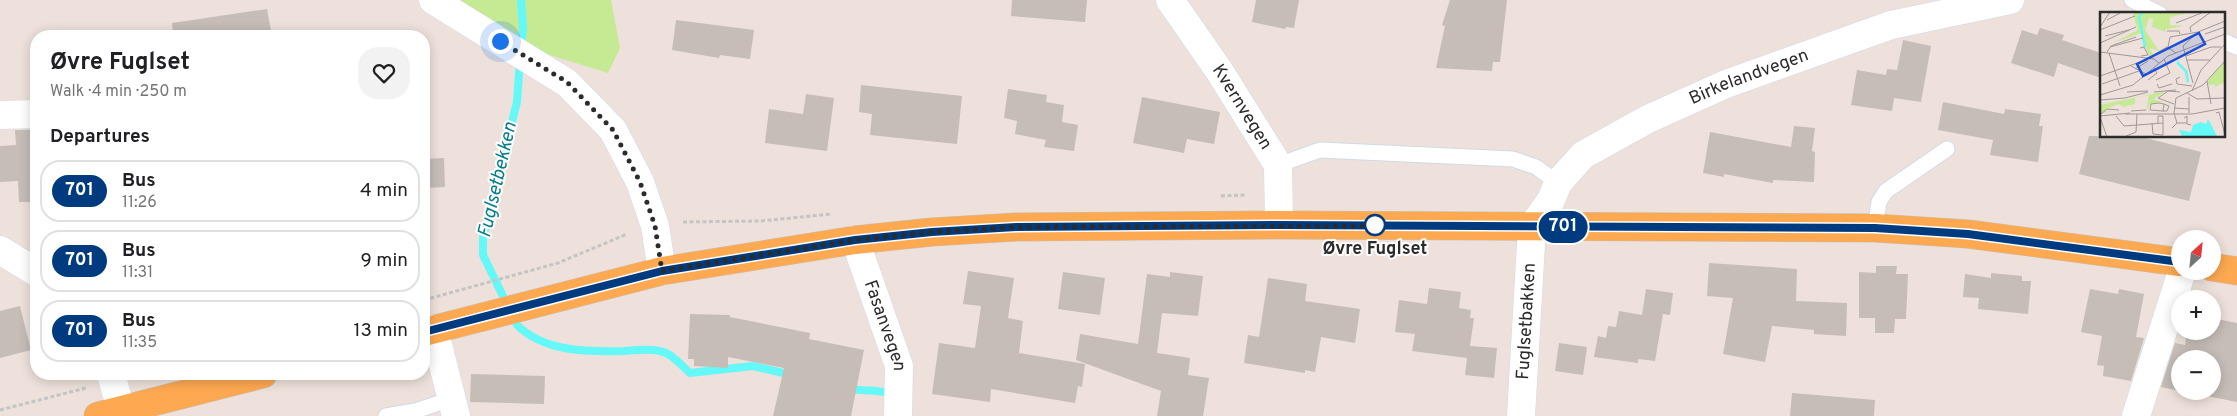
<!DOCTYPE html>
<meta charset="utf-8">
<style>
:root{--surface:#fff;--page:#f2f2f2;--text:#202124;--muted:#757577;--line:#e0e0e0}
body{margin:0;font-family:Overpass,sans-serif;background:var(--page);color:var(--text);height:100vh;display:flex;flex-direction:column;font-size:19px;white-space:nowrap}
*{box-sizing:border-box;margin:0}
p{font-size:16px;color:var(--muted)}
.icon{flex:none;width:28px;height:28px;fill:none;stroke:currentColor;stroke-width:2;stroke-linecap:round;stroke-linejoin:round}
.map{position:relative;flex:1;overflow:hidden}
.drawer{position:absolute;left:30px;top:30px;width:400px;height:350px;display:flex;flex-direction:column;background:var(--surface);border-radius:20px;box-shadow:0 2px 12px #0003}
.drawer>*{flex:none}
.badge{padding:0 10px;border-radius:16px;font-size:18px;line-height:32px}
.needle{width:32px;rotate:27deg}
.tools{position:absolute;left:2171px;top:230px;display:grid;gap:10px}
.tools a{display:grid;place-items:center;width:50px;height:50px;border-radius:50%;background:var(--surface);box-shadow:0 2px 12px #0003;font-size:25px}
.you{position:absolute;width:25px;height:25px;margin:-12px;border:4px solid #fff;border-radius:50%;background:#1a73e8;box-shadow:0 0 0 8px #1a73e833}
.map>.badge{position:absolute;translate:-50% -50%;box-shadow:0 0 0 2px #fff}
h2{padding:0 20px;font-size:19px;line-height:45px}
.round{display:grid;place-items:center;flex:none;width:52px;height:52px;border-radius:20px;background:var(--page)}
.overview{display:flex;align-items:center;justify-content:space-between;height:85px;padding:0 20px}
h1{font-size:24px;font-weight:700;line-height:38px}
ul{padding:0;list-style:none}
li{display:flex;align-items:center;gap:15px;height:62px;margin:0 10px 8px;padding:0 10px;border:2px solid var(--line);border-radius:20px}
li div{flex:1}
li b{display:block;font-size:19px}
li em{font-style:normal}
li .badge{min-width:55px;font-weight:700;text-align:center}
.map>svg:first-child{display:block}
.green{fill:#c6e993}
.lines{fill:none;stroke-linecap:round;stroke-linejoin:round}
.stream{stroke:#65f8f9;stroke-width:8}
.building{fill:#c6bdb7}
.service-casing{stroke:#d0dae5;stroke-width:17}
.minor-casing{stroke:#d0dae5;stroke-width:29}
.secondary-casing{stroke:#d0dae5;stroke-width:29}
.primary-casing{stroke:#c4c4c4;stroke-width:29}
.path{stroke:#c4c4c4;stroke-width:3;stroke-dasharray:4 2.5;stroke-linecap:butt}
.service{stroke:#fff;stroke-width:15}
.minor{stroke:#fff;stroke-width:28}
.secondary{stroke:#fff;stroke-width:28}
.primary{stroke:#fda951;stroke-width:28}
.line-casing{stroke:#fff;stroke-width:11}
.line{stroke:#003b80;stroke-width:8}
.walk{stroke:#2b2b2b;stroke-width:5;stroke-dasharray:0 9}
.stop-dot{fill:#fff;stroke:#003b80;stroke-width:2.5}
.labels{text-anchor:middle;dominant-baseline:central;stroke-width:4;stroke-linejoin:round;paint-order:stroke}
.street-label{font-size:18px;fill:#2b2b2b;stroke:#fff}
.stop-label{font-size:18px;font-weight:bold;fill:#2b2b2b;stroke:#fff}
.water-label{font-size:19px;font-style:italic;fill:#047e8a;stroke:#fff}
.inset-river{fill:none;stroke:#65f8f9;stroke-width:2.5}
.inset-road{fill:none;stroke:#a09895;stroke-width:1}
.view{fill:#1d4ed8;fill-opacity:0.15;stroke:#1d4ed8;stroke-width:2.5}
.inset-edge{fill:none;stroke:#2b2b2b;stroke-width:2.5}
</style>
<div class="map">
<svg width="2237" height="416" viewBox="0 0 2237 416">
<rect width="100%" height="100%" fill="#eee1db"/>
<!-- green -->
<path class="green" d="M424,0H611L620,48L608,73L472,31Z"/>
<g class="lines">
<!-- stream -->
<g class="stream">
<path d="M521,0L523,28L521,48"/>
<path d="M520,59L517,102L483,238V255L517,325C544,352 588,352 624,351C638,350 653,348 666,353C675,357 683,367 690,373L753,366L792,375"/>
<path d="M847,388C862,392 874,389 888,393"/>
</g>
</g>
<!-- building -->
<g class="building">
<path d="M1012,0H1087L1085,22L1011,16Z"/>
<path d="M1256,0H1299L1294,28L1286,27L1285,29L1252,22Z"/>
<path d="M1450,0H1507L1500,62H1493L1492,71L1436,68L1445,26L1442,25Z"/>
<path d="M267,9L272,36H173L172,23Z"/>
<path d="M676,20L754,30L750,59L720,55L719,58L672,50Z"/>
<path d="M2040,28L2064,35L2062,40L2101,53V78L2058,63L2054,77L2011,63L2022,30L2037,35Z"/>
<path d="M1903,40L1931,46L1921,102L1894,98L1892,111L1851,105L1857,70L1886,75L1887,69L1897,70Z"/>
<path d="M861,85L962,96L957,144L870,135L872,114L859,112Z"/>
<path d="M1008,89L1047,95L1046,102L1064,105L1062,122L1078,125L1074,151L1044,147L1046,140L1015,134L1017,121L1004,118Z"/>
<path d="M806,94L834,98L827,151L765,143L769,109L803,114Z"/>
<path d="M1142,97L1220,112L1214,144L1187,139L1184,153L1133,143Z"/>
<path d="M1943,102L2004,114L2005,109L2041,114L2039,126H2043L2038,162L1990,155L1993,140L1938,130Z"/>
<path d="M1794,126L1815,128L1812,151L1815,152L1814,182L1773,180V183L1724,174V177L1703,173L1710,132L1791,147Z"/>
<path d="M15,130H36V202H19L18,181L0,182V146L16,145Z"/>
<path d="M2089,136H2138L2201,152L2189,201L2079,174Z"/>
<path d="M444,158L445,187L424,188V159Z"/>
<path d="M1709,263L1797,269L1796,301L1847,303L1846,336L1814,334V330L1772,326L1765,362L1723,354L1733,298L1707,296Z"/>
<path d="M1876,266H1897L1896,274H1908L1906,319H1895L1894,333H1875V318H1859V272L1876,273Z"/>
<path d="M968,271L1014,278L1008,318L1023,321L1019,353L1085,364L1082,387L1078,386L1075,403L991,389L990,402L932,394L939,343L975,348L981,306L963,304Z"/>
<path d="M1063,272L1105,278L1100,315L1058,309Z"/>
<path d="M1170,272L1203,276L1198,316L1162,313L1157,353L1190,358L1188,375L1209,378L1203,416H1157L1161,391L1076,360L1080,334L1138,344L1147,274L1170,277Z"/>
<path d="M1991,273L2022,276V281H2031L2028,314L1978,309L1979,298L1963,297L1965,274L1991,278Z"/>
<path d="M1268,278L1307,284L1305,301L1360,309L1355,343L1321,337L1315,372L1305,370V373L1244,363L1248,335L1259,337Z"/>
<path d="M1429,288L1461,292L1459,308L1471,310L1470,318H1474L1470,346L1497,348L1494,378L1465,375L1467,358L1412,351L1415,334L1395,332L1399,300L1427,304Z"/>
<path d="M1646,289L1673,293L1670,315L1663,314L1655,361L1638,359V363L1594,357L1598,336L1606,338L1608,326L1616,327L1619,311L1642,315Z"/>
<path d="M2090,289L2118,294L2119,289L2144,294L2136,337L2144,338L2131,381L2103,376L2104,366L2097,365L2102,336L2081,332Z"/>
<path d="M20,306L31,350L0,358V311Z"/>
<path d="M690,314L730,315V317L810,333L809,339L864,350L851,416H773L784,368L728,357V368L694,366V359H688Z"/>
<path d="M2212,318L2237,323V402L2182,391H2212V359H2180V391L2161,387L2175,343L2185,345L2187,331H2212Z"/>
<path d="M1559,343L1587,347L1583,375L1555,371Z"/>
<path d="M471,374L545,376L544,404L470,402Z"/>
<path d="M1792,393L1875,400L1874,416H1790Z"/>
</g>
<g class="lines">
<!-- service casing -->
<g class="service-casing">
<g id="service">
<path d="M2132,0L2160,14"/>
<path d="M2223,41L2237,47"/>
<path d="M1278,165L1320,150L1513,159L1536,167L1558,183"/>
<path d="M1875,228L1879,202L1886,191L1947,149"/>
<path d="M386,416L415,411L451,399"/>
</g>
</g>
<!-- minor casing -->
<g class="minor-casing">
<g id="minor">
<path id="s1" d="M1170,0L1220,72L1278,165L1279,225"/>
<path d="M0,115L36,114"/>
<path id="s2" d="M855,240L899,366L898,416"/>
<path d="M0,250L36,272"/>
<path d="M434,329L456,416"/>
<path d="M111,374L121,410"/>
<path id="s3" d="M1521,416L1532,227L1551,200L1558,183L1583,155L1648,119L1726,84L1891,25L2010,0"/>
<path d="M2136,416L2182,271"/>
</g>
</g>
<!-- secondary casing -->
<g class="secondary-casing">
<path id="secondary" d="M433,0L567,83L613,130L640,182L655,226L662,271"/>
</g>
<!-- primary casing -->
<g class="primary-casing">
<g id="primary">
<path d="M2212,267L2237,271"/>
<path d="M424,332L662,271L855,240L932,232L1016,227L1279,225L1875,228L1968,234L2180,262"/>
<path d="M98,416L263,374"/>
</g>
</g>
<!-- path -->
<g class="path">
<path d="M1221,196L1246,195"/>
<path d="M683,222L761,221L831,214"/>
<path d="M424,300L558,263L627,234"/>
<path d="M0,410L86,388"/>
</g>
<!-- service -->
<use href="#service" class="service"/>
<!-- minor -->
<use href="#minor" class="minor"/>
<!-- secondary -->
<use href="#secondary" class="secondary"/>
<!-- primary -->
<use href="#primary" class="primary"/>
</g>
<g class="lines">
<!-- line casing -->
<g class="line-casing">
<path id="line" d="M424,332L662,271L855,240L932,232L1016,227L1279,225L1875,228L1968,234L2180,262"/>
</g>
<!-- line -->
<use href="#line" class="line"/>
<!-- walk -->
<path class="walk" d="M500,41L567,82L613,130L640,182L655,226L662,271L855,240L932,232L1016,227L1378,226L1375,225"/>
</g>
<!-- markers -->
<circle class="stop-dot" cx="1375" cy="225" r="10"/>
<g class="labels">
<!-- street labels -->
<g class="street-label">
<text stroke="none"><textPath href="#s3" startOffset="462">Birkelandvegen</textPath></text>
<text stroke="none"><textPath href="#s1" startOffset="129">Kvernvegen</textPath></text>
<text stroke="none"><textPath href="#s3" startOffset="95">Fuglsetbakken</textPath></text>
<text stroke="none"><textPath href="#s2" startOffset="91">Fasanvegen</textPath></text>
</g>
<!-- stop labels -->
<g class="stop-label">
<text x="1375" y="249">Øvre Fuglset</text>
</g>
<!-- water labels -->
<g class="water-label">
<text transform="translate(498 180) rotate(-77)">Fuglsetbekken</text>
</g>
</g>
<!-- overview -->
<g transform="translate(2100 12)">
<rect width="125" height="125" fill="#eee1db"/>
<path d="M35,0H92L70,5V13L84,14L66,17V20L52,15L53,7L49,6L45,18L59,39L49,36L55,45L50,47L41,21L13,31L38,18L33,3ZM125,49V70L115,75V72L109,73L107,70ZM66,79L53,87L63,90L50,92L46,100L49,83L35,86V92L24,95L19,92L5,97L6,100L19,99L0,101V93Z" fill="#c6e993"/>
<path d="M108,107L117,124L124,125H79L82,124L79,118L91,120L93,113L101,110L106,112Z" fill="#65f8f9"/>
<path class="inset-river" d="M42,0L39,6L45,35M77,50L86,59L88,70"/>
<path class="inset-road" d="M7,8L22,0M76,11L104,0M0,15L10,0M0,18L35,4M67,19H79L80,22M91,20L90,15L111,0M105,22L125,15M5,24L29,18M0,31L36,15M10,35L43,26M68,35L70,25L98,20M40,36L44,35L48,43L41,44M0,40L54,47L59,51M7,40L11,34L36,25M9,41L20,74M55,42L67,35L76,41M86,44L111,35H121M87,48H110M31,54L46,62M35,57L48,49M0,64L43,49M80,65L76,67L77,72L92,74M48,68L57,61L54,56M56,68L70,61L64,47M107,69L111,92M93,71L83,34L98,20L125,9M2,72L39,59M57,72L59,76L72,72M92,79L101,58L125,32M27,80L48,79M54,80L76,78M87,81L97,87L124,86M0,83L33,73L68,44L125,22M89,85V101M0,88L25,86L48,80M74,92L58,86L68,79L80,80M74,96L89,97M31,99L46,98M63,99L50,98L51,92L59,91L64,92L69,94L67,99H63L64,92M116,101L119,100L125,123M1,102L7,97L19,98M25,102H92L125,96M0,104L30,101M16,104L24,114L63,111M0,105L7,125M84,106L87,104V112L91,113M52,111L53,122L63,123V104H58V111M77,111L74,101L76,86L103,73L125,49M72,116L77,111H87M24,125L36,120L37,102"/>
<path class="view" d="M99,21L105,32L43,64L37,52Z"/>
<rect width="125" height="125" class="inset-edge"/>
</g>
</svg>
<div class="tools">
<a><svg class="needle" viewBox="-14 -14 28 28"><path d="M0-13l5 13h-10z" fill="#e53935"/><path d="M0 13l5-13h-10z" fill="#757577"/></svg></a>
<a>+</a>
<a>−</a>
</div>
<div class="you" style="left:500px;top:41px"></div>
<b class="badge" style="left:1563px;top:227px;background:#003b80;color:#fff">701</b>
<section class="drawer">
<div class="overview"><div><h1>Øvre Fuglset</h1><p>Walk · 4 min · 250 m</p></div><a class="round"><svg class="icon" aria-label="heart" viewBox="0 0 24 24"><path d="M12 20l-8-8c-3-5 5-10 8-4 3-6 11-1 8 4z"/></svg></a></div>
<h2>Departures</h2>
<ul>
<li><span class="badge" style="background:#003b80;color:#fff">701</span><div><b>Bus</b><p>11:26</p></div><em>4 min</em></li>
<li><span class="badge" style="background:#003b80;color:#fff">701</span><div><b>Bus</b><p>11:31</p></div><em>9 min</em></li>
<li><span class="badge" style="background:#003b80;color:#fff">701</span><div><b>Bus</b><p>11:35</p></div><em>13 min</em></li>
</ul>
</section>
</div>
